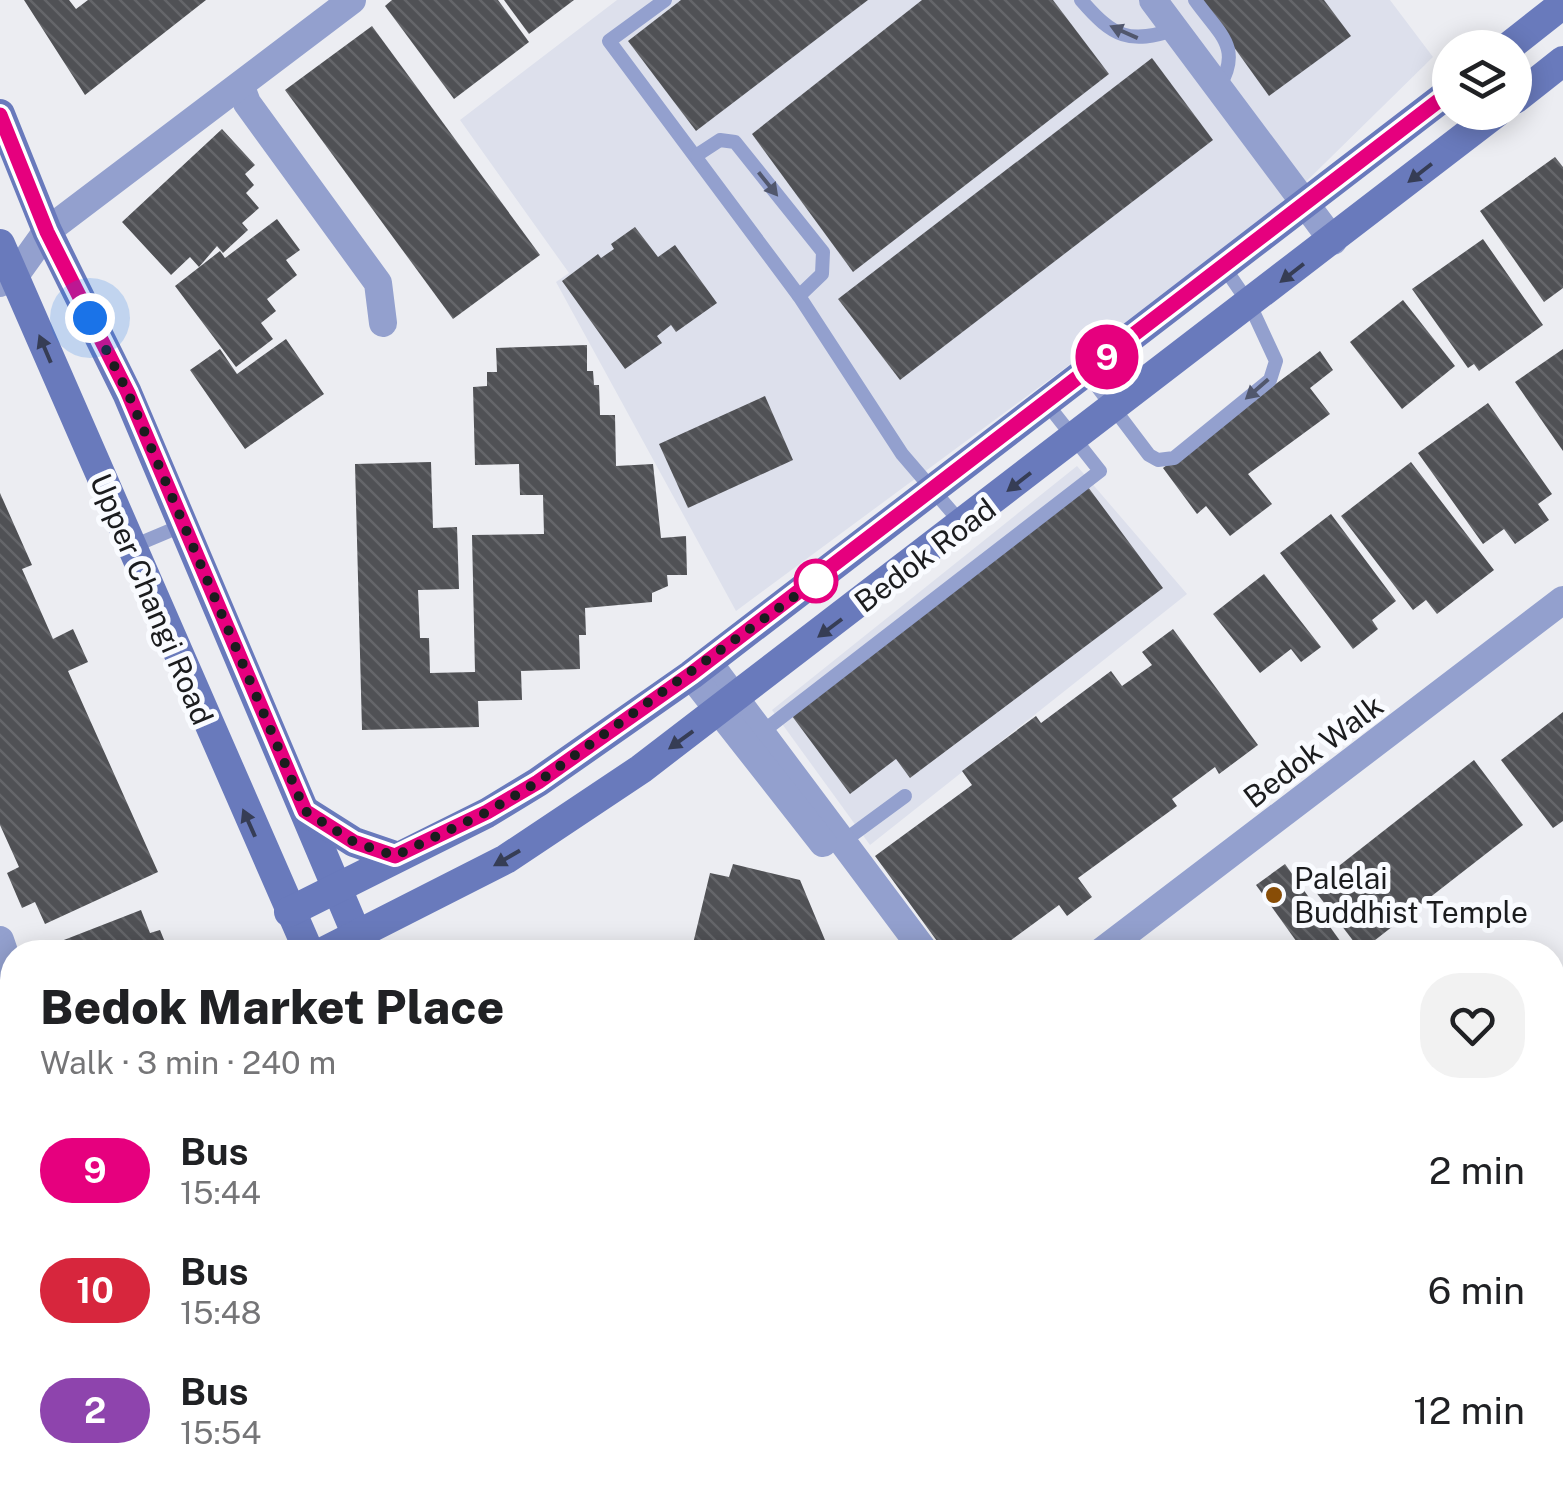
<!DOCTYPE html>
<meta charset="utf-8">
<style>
:root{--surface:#fff;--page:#f2f2f2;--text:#202124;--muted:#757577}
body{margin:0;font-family:"Public Sans",sans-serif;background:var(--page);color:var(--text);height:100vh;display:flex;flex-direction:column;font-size:38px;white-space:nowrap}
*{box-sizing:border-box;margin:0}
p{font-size:32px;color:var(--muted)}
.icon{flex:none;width:55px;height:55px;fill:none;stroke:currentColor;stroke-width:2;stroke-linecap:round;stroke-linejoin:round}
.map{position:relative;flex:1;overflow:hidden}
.details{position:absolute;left:0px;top:940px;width:1565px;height:552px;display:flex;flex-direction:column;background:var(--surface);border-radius:40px 40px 0 0;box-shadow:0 5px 25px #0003}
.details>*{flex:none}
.badge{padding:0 20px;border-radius:32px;font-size:35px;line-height:65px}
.fabs{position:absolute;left:1432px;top:30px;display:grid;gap:20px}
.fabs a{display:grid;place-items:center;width:100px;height:100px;border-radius:50%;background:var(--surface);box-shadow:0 5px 25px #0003;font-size:50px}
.you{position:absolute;width:50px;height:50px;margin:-25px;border:8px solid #fff;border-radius:50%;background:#1a73e8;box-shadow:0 0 0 15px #1a73e833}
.map>.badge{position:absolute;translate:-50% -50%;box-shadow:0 0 0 5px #fff}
.round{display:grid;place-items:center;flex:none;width:105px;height:105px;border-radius:40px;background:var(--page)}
.headline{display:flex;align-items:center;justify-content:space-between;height:170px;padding:0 40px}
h1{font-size:48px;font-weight:800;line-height:75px}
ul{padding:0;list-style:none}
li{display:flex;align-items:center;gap:30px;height:120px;padding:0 40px}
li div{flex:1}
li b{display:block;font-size:38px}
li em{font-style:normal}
li .badge{min-width:110px;font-weight:700;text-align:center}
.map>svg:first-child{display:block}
.built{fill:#dde0ec}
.building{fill:url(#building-back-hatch)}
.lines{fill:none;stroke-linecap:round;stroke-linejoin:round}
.lane{stroke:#93a0ce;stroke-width:14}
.street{stroke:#93a0ce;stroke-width:28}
.secondary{stroke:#697abc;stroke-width:30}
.oneway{fill:#51576d}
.oneway2{fill:#363d55}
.line-casing{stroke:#fff;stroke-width:22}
.line{stroke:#e6007e;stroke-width:15}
.walk{stroke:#1b1c1e;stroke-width:10;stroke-dasharray:0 18}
.stop-dot{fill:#fff;stroke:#e6007e;stroke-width:5}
.poi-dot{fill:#884d06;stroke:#f9fbff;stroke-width:4}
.labels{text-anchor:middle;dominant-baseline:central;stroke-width:10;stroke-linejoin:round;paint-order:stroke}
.street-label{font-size:30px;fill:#1b1c1e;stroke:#f9fbff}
.poi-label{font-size:30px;fill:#1b1c1e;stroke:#f9fbff;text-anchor:start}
</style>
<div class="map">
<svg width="1563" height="1491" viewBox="0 0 1563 1491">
<defs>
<pattern id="building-back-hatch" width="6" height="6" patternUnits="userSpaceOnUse" patternTransform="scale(2.5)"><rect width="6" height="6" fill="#505155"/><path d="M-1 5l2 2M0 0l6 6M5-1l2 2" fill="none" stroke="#65666a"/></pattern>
</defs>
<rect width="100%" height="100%" fill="#ecedf2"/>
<!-- built -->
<g class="built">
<path d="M617,0H1390L1433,57L1271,216L736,611L556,282L569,273L460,120Z"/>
<path d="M1077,466L1187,594L870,845L772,710Z"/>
</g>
<!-- building -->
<g class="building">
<path d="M24,0H69L76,9L88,0H206L85,95Z"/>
<path d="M392,0H498L529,42L454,99L385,6Z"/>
<path d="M504,0H574L529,34Z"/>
<path d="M681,0H868L696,131L628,41Z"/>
<path d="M922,0H1053L1109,74L853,272L752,134Z"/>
<path d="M1200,0H1324L1351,36L1269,96Z"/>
<path d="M372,26L540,255L453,319L285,90Z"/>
<path d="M1152,58L1213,140L900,380L838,299Z"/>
<path d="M222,129L255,165L245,174L254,185L246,193L259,208L242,223L248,230L223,253L217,246L199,267L190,257L171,275L122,222Z"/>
<path d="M1555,157L1563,167V288L1544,302L1480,211Z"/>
<path d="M277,219L300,250L286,260L297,275L267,299L276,311L261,323L273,339L236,367L175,286L220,251L225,258Z"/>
<path d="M635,227L658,257L675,245L717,303L676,332L671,325L657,336L662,343L625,369L562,281L598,254L601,258L614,249L611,244Z"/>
<path d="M1483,239L1543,325L1479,371L1474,364L1468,368L1412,289Z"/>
<path d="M1403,300L1455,366L1402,409L1350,342Z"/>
<path d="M286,339L324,394L245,449L190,370L220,349L237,374Z"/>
<path d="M587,345V371H593L594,385H599L600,415H615L616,466L653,464L661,538L686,536L687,575H667L668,586L652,593V602L585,608L586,635H579L580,669L521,671L522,700L478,701L479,727L362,730L355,464L431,462L433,528L457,527L459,589L418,590L420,638H429L430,673L475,672L472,535L544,534L543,495H520L519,464L475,465L473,387L487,386V372H497L496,348Z"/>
<path d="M1563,349V451L1515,382Z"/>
<path d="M1320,351L1333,370L1310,388L1330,414L1248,474L1272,504L1230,536L1206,506L1197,514L1163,468Z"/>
<path d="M765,396L793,460L688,508L659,444Z"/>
<path d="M1488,403L1552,494L1538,504L1549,520L1515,544L1504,529L1483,544L1418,453Z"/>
<path d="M1411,462L1494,570L1437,614L1426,600L1413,610L1341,516Z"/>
<path d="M1088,487L1163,588L910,778L896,759L850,794L789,712Z"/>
<path d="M0,493L32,565L22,569L53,639L73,629L88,662L68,671L158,872L45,924L35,902L22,908L7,873L19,867L0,825Z"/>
<path d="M1331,514L1396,601L1372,620L1378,629L1353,649L1280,553Z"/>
<path d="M1264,574L1321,647L1301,662L1291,649L1260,673L1213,614Z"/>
<path d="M1173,629L1258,745L1219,774L1215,767L1172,799L1177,806L1078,878L1092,897L1067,916L1059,905L995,952H945L875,856L972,785L962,771L1036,716L1041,723L1111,671L1122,686L1152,665L1142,652Z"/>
<path d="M1563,712V821L1553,828L1501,760Z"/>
<path d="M1474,760L1523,825L1361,951L1312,887Z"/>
<path d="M733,864L800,880L830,952H691L710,873L729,877Z"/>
<path d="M1285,864L1348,952H1304L1256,885Z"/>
<path d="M141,910L150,933L160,930L169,952H33Z"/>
<path d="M1552,987L1563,1014V1144L1552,1117Z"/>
<path d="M12,1121V1331L0,1337V1126Z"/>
<path d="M1562,1246L1563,1294L1552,1298V1250Z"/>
<path d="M1563,1329V1381L1552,1385V1333Z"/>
<path d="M26,1480H164L168,1489L6,1491Z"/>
<path d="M349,1480H414L421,1491H331Z"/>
<path d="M765,1480H813L823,1491H770L762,1483Z"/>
<path d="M870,1480H927L935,1491H879Z"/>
<path d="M957,1480H1015L1023,1491H966Z"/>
<path d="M1109,1480H1134L1139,1491H1091L1090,1487Z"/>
<path d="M1165,1480H1213L1217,1491H1169Z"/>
<path d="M1246,1480H1298L1269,1491H1250Z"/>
</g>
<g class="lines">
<!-- lane -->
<g class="lane">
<path d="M665,0L609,41L799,296L902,454L963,525"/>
<path d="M1081,0C1113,37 1129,45 1176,29"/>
<path d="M1195,0C1219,34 1243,47 1219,87"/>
<path d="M697,155L720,140L735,142L823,252L822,274L799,296"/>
<path d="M1087,373L1149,455L1158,460L1174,458L1270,380L1276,361L1250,305L1224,267"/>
<path d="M131,547L181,526"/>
<path d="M757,736L1100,471L1047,404"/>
<path d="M841,843L905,796"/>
</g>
<!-- street -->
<g class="street">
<path d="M1153,0L1333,241"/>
<path d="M241,87L247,103L378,283L383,323"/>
<path d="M0,283L14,277L47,231L352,0"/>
<path d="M708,662L925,952"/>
<path d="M691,675L823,843"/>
<path d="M0,940L12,975"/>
<path d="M1101,952L1563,600"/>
<path d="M0,1428L12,1421"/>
<path d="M1552,1467L1563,1463"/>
<path d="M458,1480L464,1491"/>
<path d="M271,1491L289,1480"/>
<path d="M1481,1491L1513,1480"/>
</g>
<!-- secondary -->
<g class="secondary">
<path d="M1507,48L1563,4"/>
<path d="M1515,99L1563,61"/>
<path d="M0,114L47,231L127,393L364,952"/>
<path d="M0,244L309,952"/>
<path d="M305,811L354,842L395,856"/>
<path d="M289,912L487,813L538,782L691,675L1450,92"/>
<path d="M323,952L506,859L641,769L1497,112"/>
<path d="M610,1480L617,1491"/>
</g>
</g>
<!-- one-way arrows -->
<defs><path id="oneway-solid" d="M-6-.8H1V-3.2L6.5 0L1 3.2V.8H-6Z" transform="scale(2.5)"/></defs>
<g class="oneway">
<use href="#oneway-solid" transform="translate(1124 32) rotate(-156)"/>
<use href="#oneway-solid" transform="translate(768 184) rotate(51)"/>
<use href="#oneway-solid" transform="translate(1257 389) rotate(139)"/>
</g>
<g class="oneway2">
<use href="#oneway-solid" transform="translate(1420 173) rotate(142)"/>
<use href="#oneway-solid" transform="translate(1292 273) rotate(142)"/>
<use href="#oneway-solid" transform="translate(45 349) rotate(-113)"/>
<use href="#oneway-solid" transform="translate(1019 482) rotate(142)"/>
<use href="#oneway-solid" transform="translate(830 628) rotate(143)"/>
<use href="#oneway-solid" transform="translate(681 740) rotate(144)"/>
<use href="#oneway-solid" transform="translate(249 823) rotate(-114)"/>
<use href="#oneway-solid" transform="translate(507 858) rotate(150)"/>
</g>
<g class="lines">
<!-- line casing -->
<g class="line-casing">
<path id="line" d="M0,115L47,232L128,393L305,811L354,842L395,856L487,812L538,782L691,674L1450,92"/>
</g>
<!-- line -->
<use href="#line" class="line"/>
<!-- walk -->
<path class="walk" d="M90,318L128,393L305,811L354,842L395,856L487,812L538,782L816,581"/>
</g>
<!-- markers -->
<circle class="stop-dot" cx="816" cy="581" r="20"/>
<circle class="poi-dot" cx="1274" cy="895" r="10"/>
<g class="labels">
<!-- street labels -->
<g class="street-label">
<text transform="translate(925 555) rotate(-37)">Bedok Road</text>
<text transform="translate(152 599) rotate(67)">Upper Changi Road</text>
<text transform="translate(1313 751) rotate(-37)">Bedok Walk</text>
</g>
<!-- poi labels -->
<g class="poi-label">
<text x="1294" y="878">Palelai<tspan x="1294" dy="34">Buddhist Temple</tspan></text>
</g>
</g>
</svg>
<div class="fabs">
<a><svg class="icon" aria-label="layers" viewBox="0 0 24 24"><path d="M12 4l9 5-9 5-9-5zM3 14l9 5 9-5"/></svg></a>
</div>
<div class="you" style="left:90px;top:318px"></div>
<b class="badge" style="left:1107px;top:357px;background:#e6007e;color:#fff">9</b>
<section class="details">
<div class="headline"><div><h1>Bedok Market Place</h1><p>Walk · 3 min · 240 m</p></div><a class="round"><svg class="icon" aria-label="heart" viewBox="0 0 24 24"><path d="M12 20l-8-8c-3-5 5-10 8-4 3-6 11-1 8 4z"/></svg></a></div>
<ul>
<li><span class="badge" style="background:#e6007e;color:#fff">9</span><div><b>Bus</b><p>15:44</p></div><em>2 min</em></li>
<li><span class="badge" style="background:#d7263d;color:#fff">10</span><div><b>Bus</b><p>15:48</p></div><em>6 min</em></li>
<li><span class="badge" style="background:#8e44ad;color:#fff">2</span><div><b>Bus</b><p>15:54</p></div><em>12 min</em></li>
</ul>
</section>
</div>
